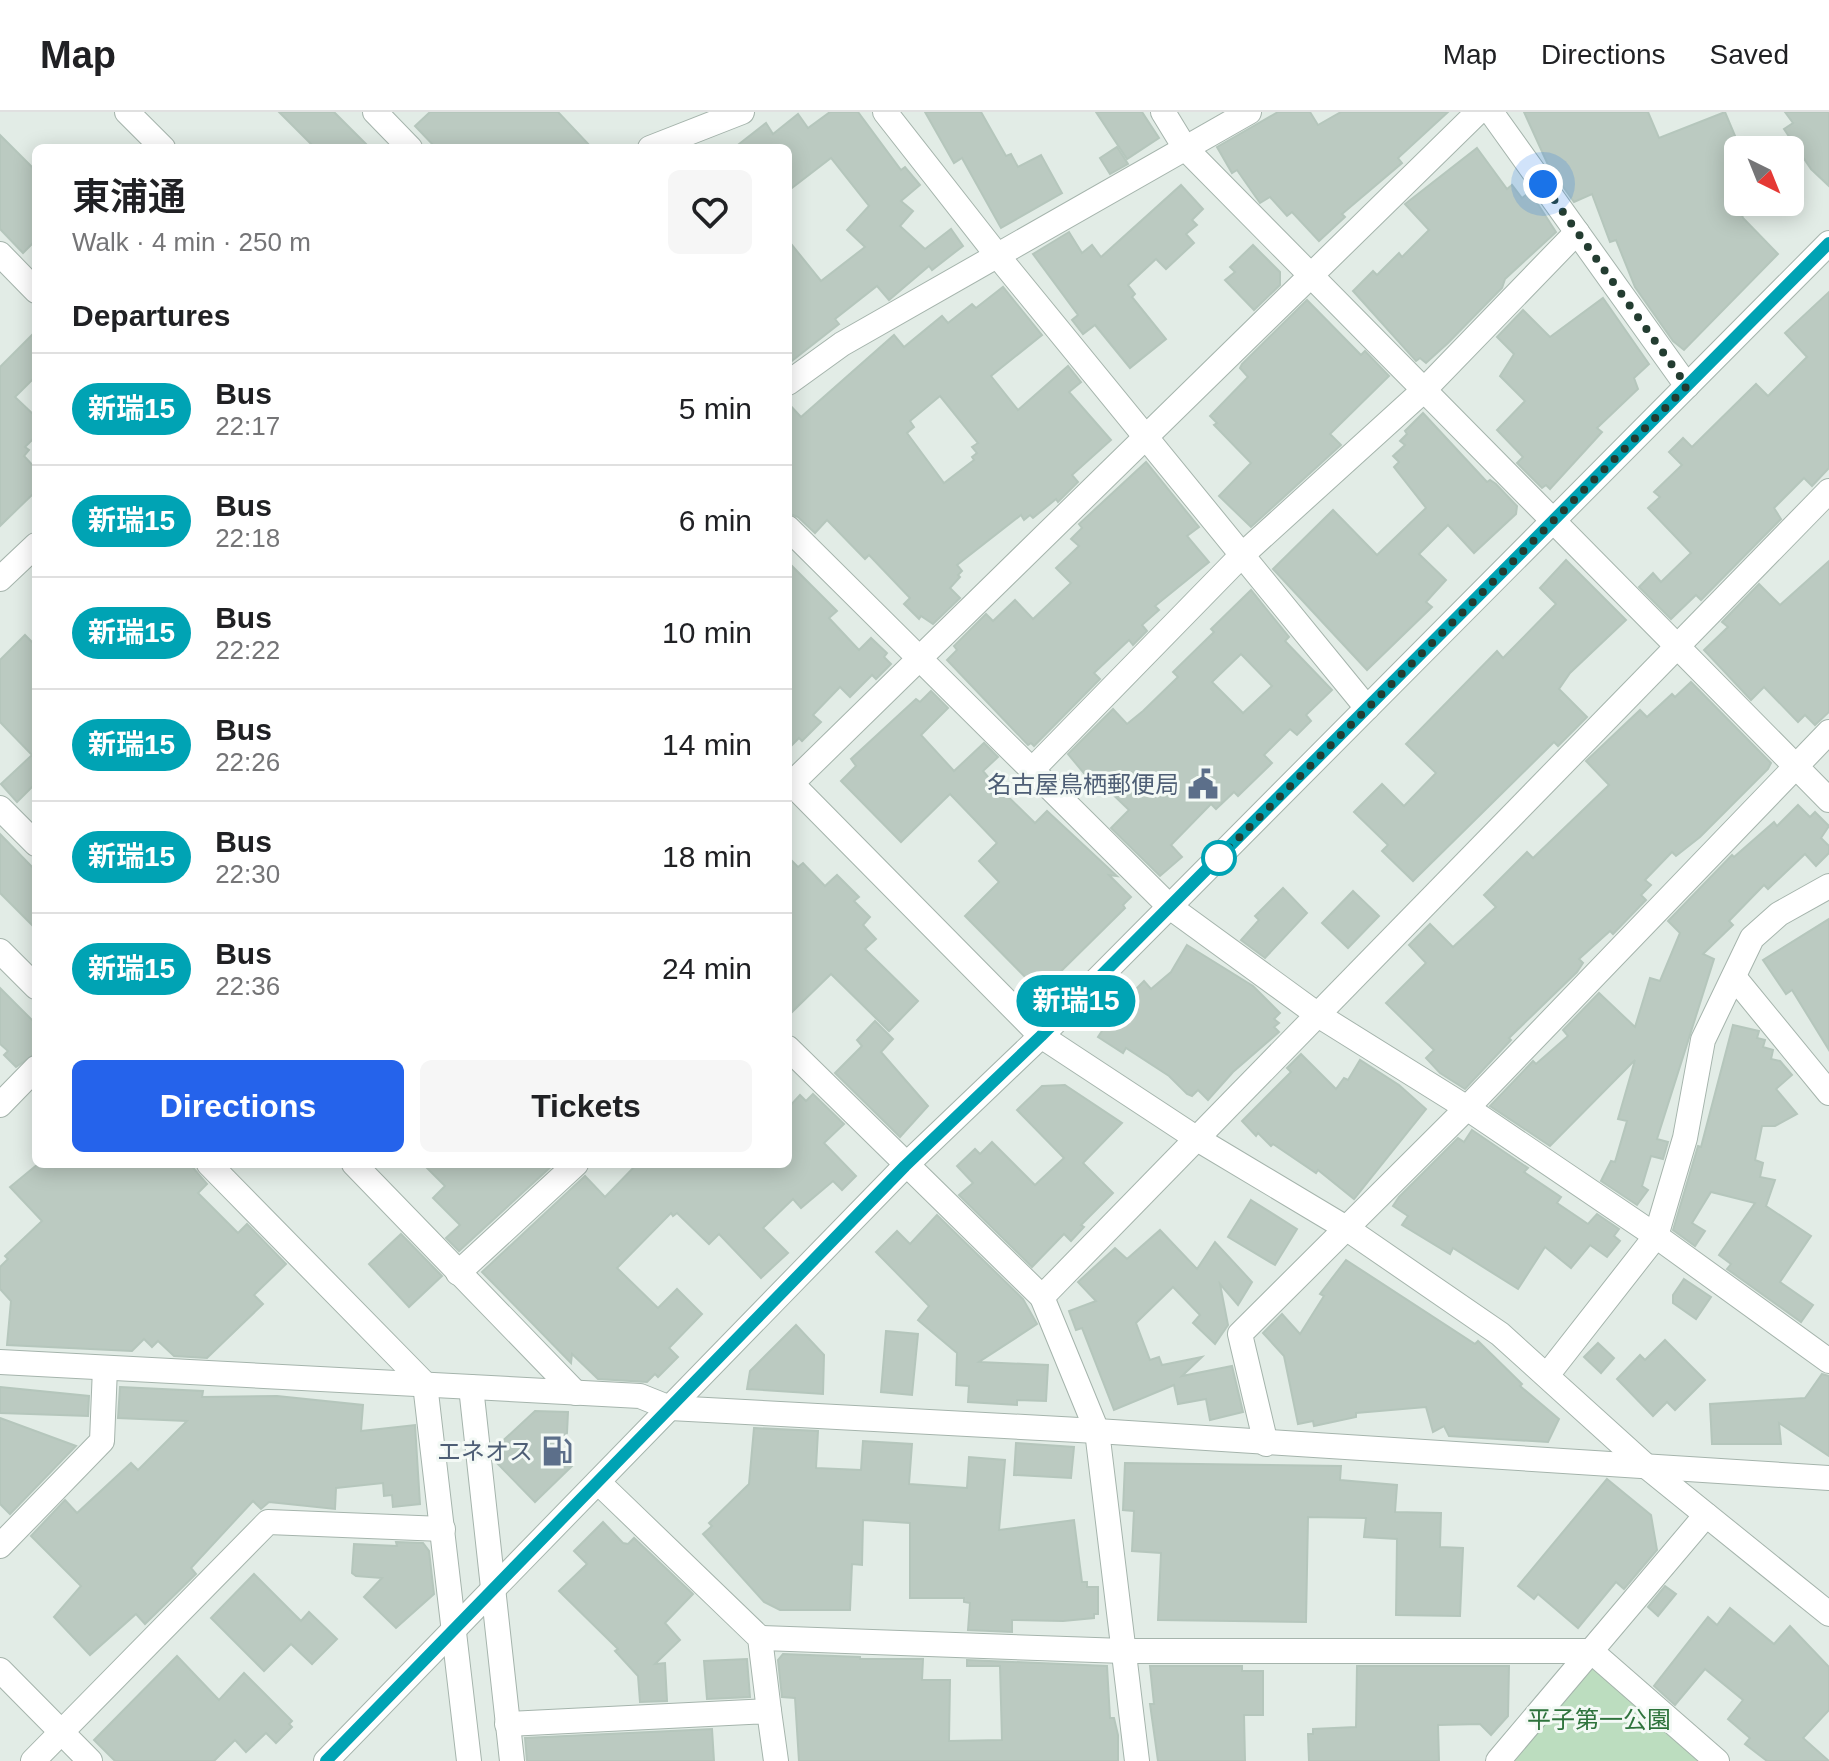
<!DOCTYPE html>
<meta charset="utf-8">
<style>
:root{--surface:#fff;--page:#f6f6f6;--text:#202124;--muted:#757577;--line:#e0e0e0;--accent:#2563eb}
body{margin:0;font-family:Arial,"Noto Sans JP",sans-serif;background:var(--page);color:var(--text);height:100vh;display:flex;flex-direction:column;font-size:30px;white-space:nowrap}
*{box-sizing:border-box;margin:0}
p{font-size:26px;color:var(--muted)}
.icon{flex:none;width:44px;height:44px;fill:none;stroke:currentColor;stroke-width:2;stroke-linecap:round;stroke-linejoin:round}
.map{position:relative;flex:1;overflow:hidden}
.panel{position:absolute;left:32px;top:32px;width:760px;height:1024px;display:flex;flex-direction:column;background:var(--surface);border-radius:12px;box-shadow:0 4px 20px #0003}
.panel>*{flex:none}
.badge{padding:0 16px;border-radius:26px;font-size:28px;line-height:52px}
.needle{width:52px;rotate:137deg}
.controls{position:absolute;left:1724px;top:24px;display:grid;gap:16px}
.controls a{display:grid;place-items:center;width:80px;height:80px;border-radius:12px;background:var(--surface);box-shadow:0 4px 20px #0003;font-size:40px}
.you{position:absolute;width:40px;height:40px;margin:-20px;border:6px solid #fff;border-radius:50%;background:#1a73e8;box-shadow:0 0 0 12px #1a73e833}
.map>.badge{position:absolute;translate:-50% -50%;box-shadow:0 0 0 4px #fff}
h2{padding:0 40px;font-size:30px;line-height:72px}
.round{display:grid;place-items:center;flex:none;width:84px;height:84px;border-radius:12px;background:var(--page)}
.overview{display:flex;align-items:center;justify-content:space-between;height:136px;padding:0 40px}
h1{font-size:38px;font-weight:600;line-height:60px}
.primary-button{display:flex;gap:16px;margin-top:auto;padding:16px 40px}
.primary-button a{flex:1;height:92px;border-radius:12px;background:var(--accent);color:#fff;font-size:32px;font-weight:600;line-height:92px;text-align:center}
.primary-button a+a{background:var(--page);color:var(--text)}
ul{padding:0;list-style:none}
li{display:flex;align-items:center;gap:24px;height:112px;padding:0 40px;border-top:2px solid var(--line)}
li div{flex:1}
li b{display:block;font-size:30px}
li em{font-style:normal}
li .badge{min-width:88px;font-weight:700;text-align:center}
header{display:flex;align-items:center;gap:48px;box-sizing:border-box;height:112px;padding:0 40px;background:var(--surface);border-bottom:2px solid var(--line)}
header strong{font-size:38px}
nav{display:flex;gap:44px;margin-inline-start:auto;font-size:28px}
.map>svg:first-child{display:block}
.green{fill:#bcddbf}
.building{fill:#bbcac1;stroke:#b5c6bc;stroke-width:2;fill-rule:evenodd}
.lines{fill:none;stroke-linecap:round;stroke-linejoin:round}
.minor-casing{stroke:#a5b4ac;stroke-width:26}
.minor{stroke:#fff;stroke-width:24}
.line-casing{stroke:#fff;stroke-width:18}
.line{stroke:#00a3b4;stroke-width:12}
.walk{stroke:#233d31;stroke-width:8;stroke-dasharray:0 14.4}
.stop-dot{fill:#fff;stroke:#00a3b4;stroke-width:4}
.labels{text-anchor:middle;dominant-baseline:central;stroke-width:6;stroke-linejoin:round;paint-order:stroke}
.service-label{font-size:24px;fill:#4e5e75;stroke:#f3f9f5;text-anchor:end}
.park-label{font-size:24px;fill:#2e733c;stroke:#f3f9f5}
</style>
<header>
<strong>Map</strong>
<nav><a>Map</a><a>Directions</a><a>Saved</a></nav>
</header>
<div class="map">
<svg width="1829" height="1649" viewBox="0 0 1829 1649">
<rect width="100%" height="100%" fill="#e2ece6"/>
<!-- green -->
<path class="green" d="M1595,1546L1715,1649H1505Z"/>
<!-- building -->
<g class="building">
<path d="M279,0H334L370,36H315Z"/>
<path d="M430,0H558L592,36H436L415,14Z"/>
<path d="M830,0H858L901,58L905,55L920,73L901,89L913,99L900,114L925,137L951,117L963,134L932,158L929,154L889,188L877,174L835,207L839,212L788,252V128L821,169L865,135L847,118L869,94L831,46L788,79V36H734L766,11L773,22L798,2L808,16Z"/>
<path d="M925,0H981L1006,44L1011,42L1018,55L1041,43L1062,81L1001,116L962,46L954,51Z"/>
<path d="M1096,0H1142L1159,26L1127,47Z"/>
<path d="M1278,0H1310L1318,13L1341,0H1448L1398,46L1402,51L1342,102L1345,105L1319,129L1292,100L1287,104L1270,85L1260,91L1237,58L1232,61L1217,35Z"/>
<path d="M1524,0H1648L1659,26L1725,0L1738,31V74L1731,77L1743,106L1778,142L1684,238L1673,229L1635,175L1616,128L1610,130L1592,82L1574,90L1549,55Z"/>
<path d="M1785,0H1829V74L1811,57L1784,17L1793,11Z"/>
<path d="M0,23L36,59V128L23,141L0,117Z"/>
<path d="M1117,35L1128,52L1110,62L1100,46Z"/>
<path d="M1477,36L1507,77L1512,73L1522,86L1530,80L1556,120L1505,167L1502,176L1448,231L1426,251L1420,246L1416,249L1353,179L1373,159L1377,163L1399,141L1402,145L1429,118L1405,92Z"/>
<path d="M1181,73L1203,97L1192,108L1197,113L1186,122L1194,131L1166,157L1156,147L1128,173L1135,182L1132,185L1166,227L1130,256L1095,213L1083,222L1072,208L1078,203L1033,142L1069,120L1082,141L1092,133L1101,145Z"/>
<path d="M1253,133L1280,160V173L1254,198L1225,168L1235,160L1230,155Z"/>
<path d="M1003,175L1042,223L991,264L1018,298L1068,254L1081,270L1069,280L1111,328L1072,363L1078,370L1058,390L1056,387L1033,406L1030,403L1024,408L1021,403L957,453L962,459L958,463L960,465L950,476L960,486L933,512L921,504L919,507L904,492L910,486L869,443L865,447L827,408L815,421L798,405L788,401V291L801,305L894,223L904,235L942,204L948,211L972,192L976,196ZM940,284L978,331L972,335L977,341L972,345L974,348L944,371L907,321L914,315L910,309Z"/>
<path d="M1829,180V356L1812,374L1804,366L1774,396L1781,407L1701,488L1696,483L1671,507L1639,475L1653,461L1661,470L1691,441L1648,396L1660,385L1654,380L1682,353L1669,340L1683,326L1692,335L1756,272L1768,284L1807,245L1785,221Z"/>
<path d="M1603,186L1649,252L1634,266L1638,277L1597,316L1602,320L1550,377L1546,373L1542,376L1517,351L1523,345L1497,318L1525,289L1500,264L1514,242L1497,225L1523,198L1550,225Z"/>
<path d="M1307,188L1361,243L1365,239L1389,264L1330,322L1341,333L1251,415L1219,384L1251,351L1214,313L1217,311L1210,304L1248,265L1240,256L1242,252Z"/>
<path d="M36,219V264L15,285L36,305V324L25,335L29,338L24,344L36,357V379L0,414V255Z"/>
<path d="M1423,301L1487,370L1490,368L1496,372L1517,394L1516,402L1474,441L1448,413L1419,442L1446,468L1426,490L1432,495L1367,558L1273,457L1333,398L1377,443L1426,396L1394,355L1399,350L1393,344L1405,333L1400,329L1407,322L1405,319Z"/>
<path d="M1146,350L1199,415L1187,424L1209,450L1155,494L1159,498L1142,513L1147,519L1133,533L1129,528L1094,561L1100,567L1034,634L1031,631L1028,633L947,548L957,538L954,534L986,502L993,509L1015,488L1033,507L1071,471L1056,456L1079,434L1071,427L1082,416L1079,412Z"/>
<path d="M1566,448L1626,508L1570,561L1559,577L1587,605L1558,634L1554,630L1413,769L1382,739L1388,733L1354,700L1382,672L1404,694L1436,661L1406,632L1497,539L1503,546L1556,492L1540,476Z"/>
<path d="M1829,449V600L1815,613L1805,603L1798,610L1764,575L1751,588L1704,538L1728,515L1722,510L1759,472L1780,493Z"/>
<path d="M788,450L837,499L829,506L859,538L871,526L887,541L884,545L891,552L876,567L872,563L850,585L840,575L813,603L821,610L802,629L799,626L788,637Z"/>
<path d="M1251,478L1289,525L1285,529L1332,578L1306,603L1311,609L1297,623L1290,617L1264,643L1272,651L1238,684L1234,680L1216,697L1211,692L1171,733L1182,745L1160,764L1111,716L1129,698L1102,672L1097,677L1068,642L1113,597L1127,612L1143,599L1178,565L1173,560L1214,520L1211,517ZM1241,542L1272,574L1243,601L1212,570Z"/>
<path d="M25,523L36,534V671L17,690L1,672L32,643L0,610V548Z"/>
<path d="M1691,570L1771,651L1768,657L1700,725L1676,744L1672,740L1645,768L1651,773L1641,783L1646,788L1613,822L1610,819L1579,847L1583,851L1577,860L1509,926L1511,928L1465,977L1440,961L1426,946L1434,938L1386,891L1426,851L1409,833L1430,812L1453,835L1496,795L1484,783L1527,740L1533,746L1609,673L1586,649L1640,598L1647,605L1672,582L1675,585Z"/>
<path d="M931,579L948,596L921,623L954,659L984,631L998,645L983,659L988,665L1035,711L1047,699L1117,764L1109,763L1131,785L1123,793L1125,796L1047,873L1036,876L965,804L999,770L979,749L997,731L950,682L901,730L841,669L856,654L851,647L916,587L920,590Z"/>
<path d="M1798,693L1810,705L1815,700L1829,714L1821,726L1829,734V741L1816,754L1805,742L1768,777L1764,773L1729,809L1733,813L1703,842L1714,847L1657,1027L1668,1030L1663,1047L1651,1044L1642,1074L1648,1078L1637,1093L1601,1069L1611,1049L1615,1050L1627,1009L1618,1007L1635,948L1550,1034L1490,994L1533,949L1536,952L1568,924L1563,918L1599,881L1635,915L1650,866L1660,869L1680,821L1668,809L1732,743L1734,745L1774,710L1777,714Z"/>
<path d="M0,722L36,759V817L0,781Z"/>
<path d="M788,745L798,755L803,751L825,774L837,763L859,785L854,789L870,805L863,813L876,827L865,837L918,889L889,919L831,862L788,904Z"/>
<path d="M1283,776L1307,801L1265,846L1241,828L1259,808L1255,804Z"/>
<path d="M1353,779L1379,804L1348,836L1322,811Z"/>
<path d="M1829,807V938L1792,878L1786,882L1763,848Z"/>
<path d="M1187,833L1253,874L1280,901L1274,907L1279,911L1274,915L1279,920L1233,960L1208,988L1198,978L1192,984L1187,982L1169,964L1126,936L1123,941L1098,925L1117,896L1144,869L1151,877L1171,860Z"/>
<path d="M0,876L36,912V941L16,955L4,943L8,939L0,932Z"/>
<path d="M875,909L893,927L881,940L928,994L900,1025L835,961L862,934L857,928Z"/>
<path d="M1733,913L1759,919L1757,926L1765,928L1763,935L1773,938L1771,947L1780,949L1792,963L1776,977L1797,1002L1775,1014H1762L1755,1048L1763,1051L1760,1065L1775,1068L1766,1094L1811,1124L1780,1170L1813,1193L1801,1210L1727,1157L1731,1152L1719,1143L1755,1091L1711,1080L1692,1111L1705,1119L1695,1134L1673,1118L1698,1034L1701,1035Z"/>
<path d="M1301,942L1336,977L1344,966L1348,968L1360,948L1399,973L1426,997L1354,1087L1318,1058L1316,1061L1273,1032L1271,1034L1258,1021L1256,1024L1242,1009L1291,960L1287,956Z"/>
<path d="M1065,973L1122,1011L1083,1051L1113,1081L1081,1113L1084,1115L1071,1129L1064,1122L1032,1155L959,1083L973,1071L957,1054L975,1037L980,1042L992,1030L1035,1073L1064,1046L1017,998L1042,974Z"/>
<path d="M813,982L844,1012L824,1031L856,1064L842,1078L833,1069L801,1096L793,1087L763,1116L788,1141L761,1166L719,1122L709,1132L677,1101L673,1104L671,1101L617,1156L658,1196L677,1177L702,1202L669,1236L678,1245L658,1265L655,1262L647,1270L598,1267L572,1242L571,1251L482,1160L585,1064L605,1085L637,1052H788V996L800,983L806,989Z"/>
<path d="M1472,1018L1528,1056L1524,1060L1561,1085L1557,1091L1588,1112L1597,1102L1619,1117L1614,1124L1620,1129L1607,1145L1590,1133L1571,1156L1545,1135L1518,1177L1453,1136L1450,1142L1402,1113L1408,1104L1393,1094L1399,1085L1458,1026L1464,1030Z"/>
<path d="M38,1052H190L207,1072L198,1081L238,1121L247,1112L286,1152L254,1183L263,1192L207,1246L174,1244L158,1229L152,1235L144,1227L132,1239L7,1233L11,1189L0,1177V1155L8,1147L5,1144L42,1109L10,1075Z"/>
<path d="M423,1052H554L459,1139L446,1126L460,1113L433,1086L445,1074Z"/>
<path d="M1251,1088L1297,1117L1275,1153L1228,1125Z"/>
<path d="M937,1103L1023,1187L1037,1212L979,1250L1048,1253L1046,1289L1017,1288V1293L968,1290L969,1274L956,1273L957,1241L918,1208L929,1194L876,1140L897,1119L910,1132Z"/>
<path d="M1160,1118L1197,1157L1215,1130L1252,1170L1238,1193L1220,1172L1228,1213L1215,1232L1193,1211L1200,1203L1173,1175L1136,1211L1150,1248L1159,1245L1162,1253L1202,1245L1182,1264L1232,1254L1243,1300L1210,1308L1206,1287L1178,1292L1174,1273L1114,1298L1082,1216L1076,1218L1069,1199L1096,1189L1078,1170L1115,1136L1127,1147Z"/>
<path d="M401,1122L442,1164L409,1195L369,1152Z"/>
<path d="M1346,1148L1475,1232L1478,1229L1522,1272L1520,1274L1559,1307L1548,1330L1449,1324L1444,1314L1433,1320L1426,1295L1356,1301V1305L1314,1314L1313,1309L1298,1312L1284,1244L1263,1221L1282,1202L1300,1222L1324,1184L1320,1182Z"/>
<path d="M1684,1167L1711,1185L1696,1207L1673,1191V1183Z"/>
<path d="M796,1213L824,1243L823,1282L747,1277L750,1259Z"/>
<path d="M886,1219L918,1222L912,1283L881,1280Z"/>
<path d="M1665,1228L1705,1268L1675,1298L1667,1290L1653,1304L1617,1267L1640,1243L1645,1248Z"/>
<path d="M1598,1231L1614,1246L1601,1261L1584,1245Z"/>
<path d="M1822,1262L1829,1264V1344L1779,1311L1781,1332H1712L1710,1292L1805,1286Z"/>
<path d="M0,1275L89,1284L88,1304L0,1301Z"/>
<path d="M120,1275L203,1279L202,1285L277,1284L363,1293L361,1319L415,1313L420,1392L393,1395L392,1383L384,1384L383,1371L336,1376L335,1397L269,1390L261,1397L253,1389L191,1456L196,1462L145,1512L136,1502L90,1543L54,1505L81,1474L31,1424L65,1388L77,1401L131,1351L138,1358L187,1309L118,1306Z"/>
<path d="M535,1299L568,1300L567,1321L559,1330L572,1354L535,1390L494,1348L493,1338Z"/>
<path d="M0,1306L76,1334L10,1402L0,1392Z"/>
<path d="M754,1316L818,1319L816,1356L861,1358L863,1329L912,1332L909,1372L967,1376L969,1345L1005,1348L999,1418L1074,1408L1082,1470H1087V1475H1098V1502H1094V1506L1063,1509L1012,1508V1520L968,1518L970,1491L964,1490V1486H910V1411L863,1408L862,1453L852,1452L850,1498H780L764,1490L703,1422L712,1414L709,1411L749,1372Z"/>
<path d="M1016,1331L1074,1335L1071,1366L1014,1363Z"/>
<path d="M1125,1351L1341,1354L1340,1368L1397,1373L1395,1400L1441,1401L1440,1435L1463,1436L1460,1504L1396,1503L1397,1427L1364,1425L1366,1406L1308,1405L1306,1510L1158,1508L1161,1441L1132,1439L1134,1399L1123,1398Z"/>
<path d="M1607,1367L1651,1403L1657,1438L1624,1477L1616,1470L1578,1516L1538,1482L1534,1487L1518,1474Z"/>
<path d="M603,1410L623,1431L628,1432L634,1426L693,1482L665,1511L680,1528L655,1552L665,1551L667,1589L640,1590L638,1564L615,1539L618,1537L559,1479L587,1452L574,1439Z"/>
<path d="M396,1430L423,1431L429,1439L434,1482L396,1516L364,1485L382,1466L356,1464L352,1461L354,1432L397,1434Z"/>
<path d="M254,1462L301,1509L309,1500L337,1527L312,1552L291,1532L264,1559L211,1506Z"/>
<path d="M1665,1474L1676,1482L1658,1504L1648,1495Z"/>
<path d="M1730,1496L1774,1532L1790,1514L1829,1555V1598L1803,1626L1829,1649H1767L1745,1632L1750,1626L1728,1607L1743,1588L1705,1557L1675,1593L1654,1574L1708,1505L1717,1513Z"/>
<path d="M783,1542L860,1545V1547H923L922,1568H950L949,1629L1002,1628L1000,1554H967V1548L1107,1554L1110,1606H1114L1118,1623V1649H799L795,1586L782,1585L778,1548Z"/>
<path d="M177,1544L219,1588L244,1561L292,1609L289,1612L292,1615L276,1631L266,1621L246,1640L235,1628L214,1649H115L94,1628Z"/>
<path d="M747,1547L750,1585L707,1587L704,1549Z"/>
<path d="M1150,1554H1242V1559H1263V1603H1244L1245,1649H1158L1150,1592H1154Z"/>
<path d="M1357,1554H1509L1508,1604L1491,1623L1480,1612L1438,1613L1439,1649H1309L1308,1622H1313V1617L1356,1615Z"/>
<path d="M712,1617L714,1649H527L525,1626Z"/>
</g>
<g class="lines">
<!-- minor casing -->
<g class="minor-casing">
<g id="minor">
<path d="M127,0L163,36"/>
<path d="M375,0L410,36"/>
<path d="M885,0L997,143L1367,596"/>
<path d="M1163,0L1185,36L1829,688"/>
<path d="M1491,0L1687,274"/>
<path d="M650,36L742,0"/>
<path d="M0,142L36,179"/>
<path d="M788,271L842,232L1249,0"/>
<path d="M788,416L1170,795L1318,903L1467,996L1656,1124L1829,1249"/>
<path d="M0,467L36,433"/>
<path d="M1031,659L1241,444L1424,278L1577,120"/>
<path d="M788,668L1041,924L1199,1028L1346,1116L1500,1222L1647,1355L1829,1502"/>
<path d="M788,675L1478,0"/>
<path d="M0,696L36,732"/>
<path d="M0,839L36,875"/>
<path d="M1734,865L1829,981"/>
<path d="M788,936L1042,1185L1097,1319L1137,1649"/>
<path d="M0,993L36,956"/>
<path d="M209,1052L425,1272L469,1649"/>
<path d="M354,1052L576,1281"/>
<path d="M458,1161L576,1052"/>
<path d="M1042,1185L1829,379"/>
<path d="M0,1250L640,1284L670,1296L1097,1319L1829,1366"/>
<path d="M1548,1262L1656,1124L1685,1026L1703,928L1752,826L1779,802L1829,774"/>
<path d="M471,1275L512,1649"/>
<path d="M1266,1332L1240,1222L1467,996L1829,620"/>
<path d="M598,1370L760,1526L769,1599"/>
<path d="M0,1434L102,1329L105,1256"/>
<path d="M760,1526L1124,1539H1591L1717,1649"/>
<path d="M0,1558L90,1649"/>
<path d="M507,1612L769,1599L776,1649"/>
<path d="M33,1649L268,1410L443,1417"/>
<path d="M326,1649L905,1054L1041,924L1829,131"/>
<path d="M1498,1649L1706,1403"/>
</g>
</g>
<!-- minor -->
<use href="#minor" class="minor"/>
</g>
<g class="lines">
<!-- line casing -->
<g class="line-casing">
<path id="line" d="M326,1649L905,1054L1041,924L1829,131"/>
</g>
<!-- line -->
<use href="#line" class="line"/>
<!-- walk -->
<path class="walk" d="M1219,746L1214,751L1687,274L1543,72"/>
</g>
<!-- icons -->
<defs>
<g id="civic-bare" transform="scale(2.4)"><path d="M-.6-6.5H3V-4.5H.6V-3L4-1V1h2V6H-6V1h2V-1L-.6-3ZM-1.2 2.5V6h2.4V2.5Z" fill="#5c6f8a" stroke="#f3f9f5" stroke-width="2.5" paint-order="stroke"/></g>
<g id="fuel-bare" transform="scale(2.4)"><path d="M-5.5-6h7V0h2V4h1.3V-2.5L3-4.5l.8-.8L6-3V5H2.5V1h-1V6h-7ZM-4.2-4.7v3.2H.2V-4.7Z" fill="#5c6f8a" stroke="#f3f9f5" stroke-width="2.5" paint-order="stroke"/></g>
</defs>
<g fill-rule="evenodd">
<use href="#civic-bare" x="1203" y="672"/>
<use href="#fuel-bare" x="557" y="1339"/>
</g>
<!-- markers -->
<circle class="stop-dot" cx="1219" cy="746" r="16"/>
<g class="labels">
<!-- service labels -->
<g class="service-label">
<text x="1179" y="672">名古屋鳥栖郵便局</text>
<text x="533" y="1339">エネオス</text>
</g>
<!-- park labels -->
<g class="park-label">
<text x="1599" y="1607">平子第一公園</text>
</g>
</g>
</svg>
<div class="controls">
<a><svg class="needle" viewBox="-14 -14 28 28"><path d="M0-13l5 13h-10z" fill="#e53935"/><path d="M0 13l5-13h-10z" fill="#757577"/></svg></a>
</div>
<div class="you" style="left:1543px;top:72px"></div>
<b class="badge" style="left:1076px;top:889px;background:#00a3b4;color:#fff">新瑞15</b>
<section class="panel">
<div class="overview"><div><h1>東浦通</h1><p>Walk · 4 min · 250 m</p></div><a class="round"><svg class="icon" aria-label="heart" viewBox="0 0 24 24"><path d="M12 20l-8-8c-3-5 5-10 8-4 3-6 11-1 8 4z"/></svg></a></div>
<h2>Departures</h2>
<ul>
<li><span class="badge" style="background:#00a3b4;color:#fff">新瑞15</span><div><b>Bus</b><p>22:17</p></div><em>5 min</em></li>
<li><span class="badge" style="background:#00a3b4;color:#fff">新瑞15</span><div><b>Bus</b><p>22:18</p></div><em>6 min</em></li>
<li><span class="badge" style="background:#00a3b4;color:#fff">新瑞15</span><div><b>Bus</b><p>22:22</p></div><em>10 min</em></li>
<li><span class="badge" style="background:#00a3b4;color:#fff">新瑞15</span><div><b>Bus</b><p>22:26</p></div><em>14 min</em></li>
<li><span class="badge" style="background:#00a3b4;color:#fff">新瑞15</span><div><b>Bus</b><p>22:30</p></div><em>18 min</em></li>
<li><span class="badge" style="background:#00a3b4;color:#fff">新瑞15</span><div><b>Bus</b><p>22:36</p></div><em>24 min</em></li>
</ul>
<div class="primary-button"><a>Directions</a><a>Tickets</a></div>
</section>
</div>
